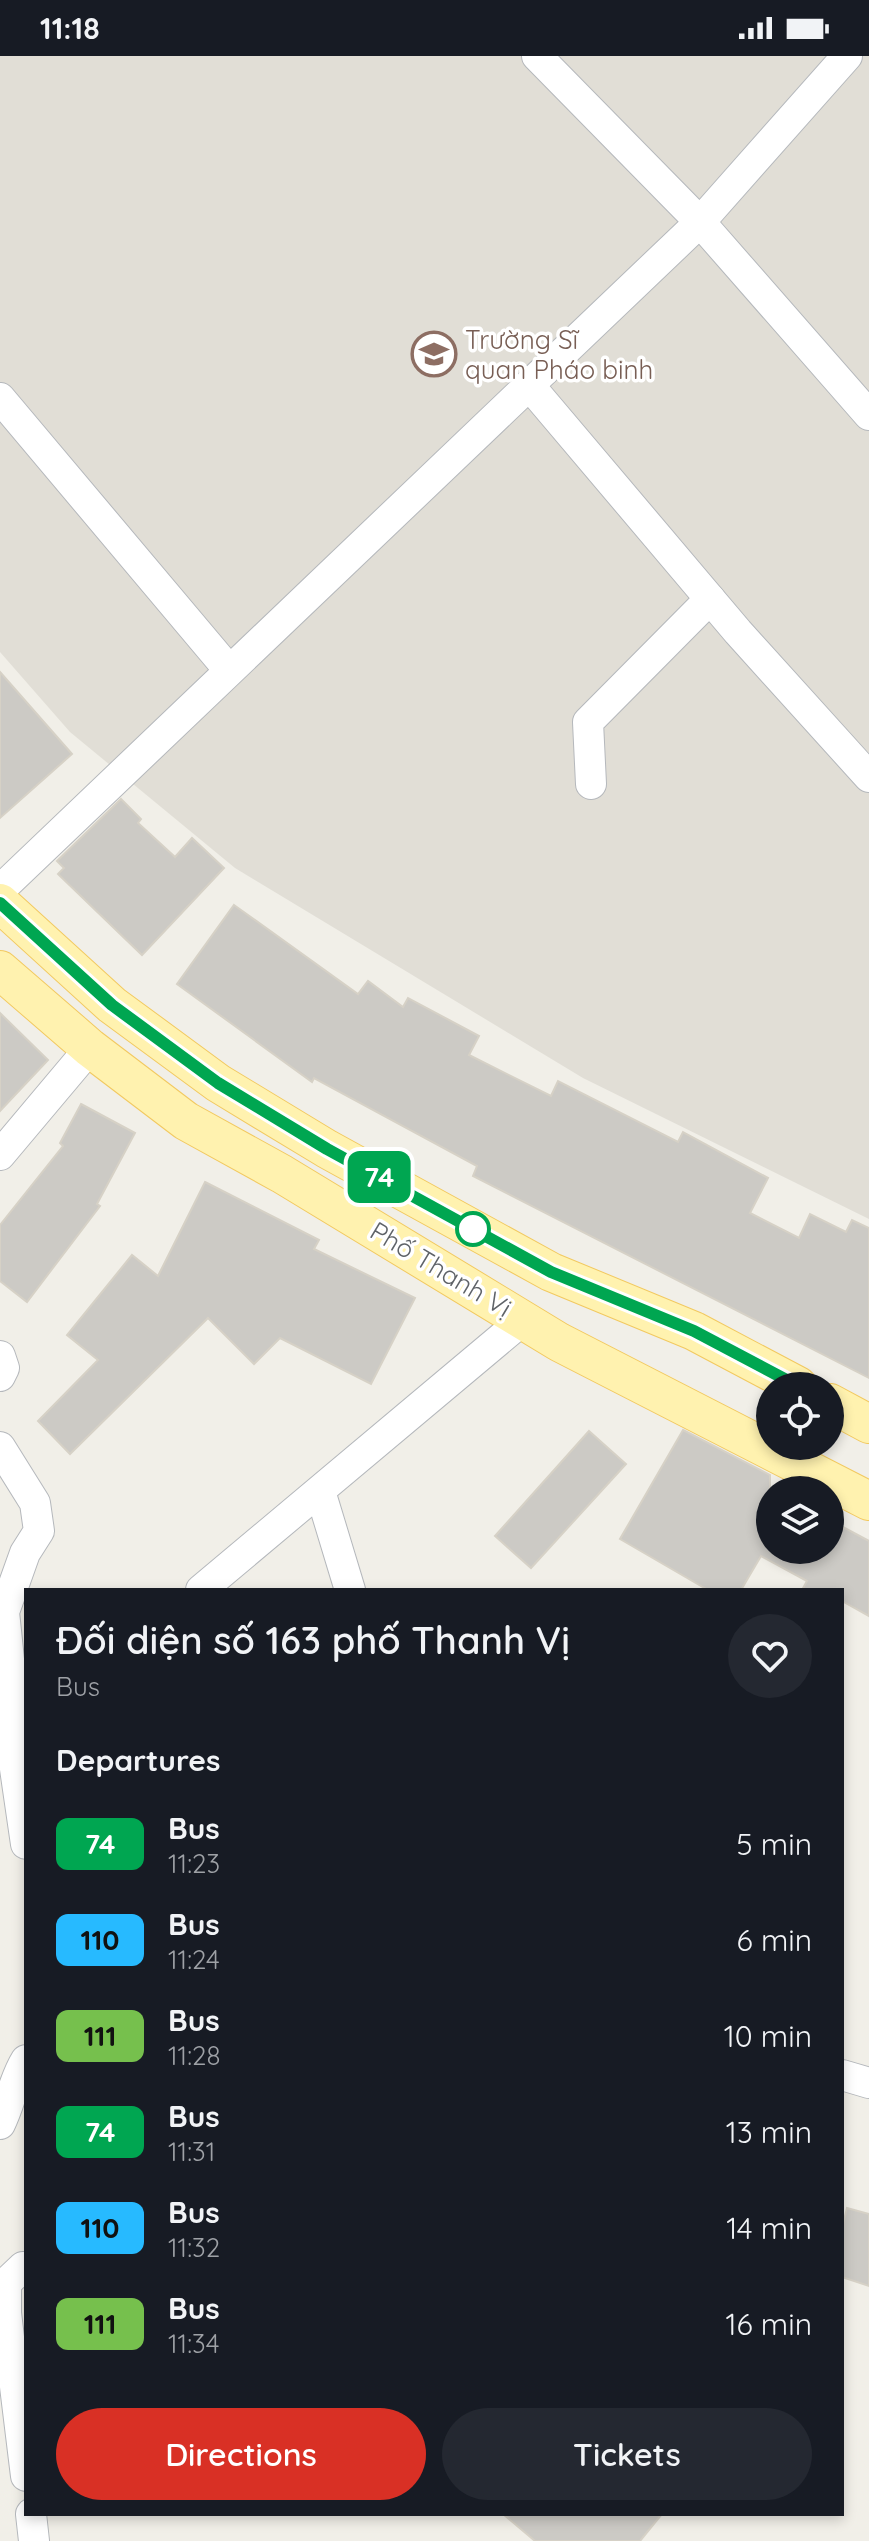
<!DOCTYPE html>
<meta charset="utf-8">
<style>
:root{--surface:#171b24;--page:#242831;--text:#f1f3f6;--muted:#9ea1a6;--accent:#d93025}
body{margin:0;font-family:Quicksand,sans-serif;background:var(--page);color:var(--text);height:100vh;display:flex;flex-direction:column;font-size:30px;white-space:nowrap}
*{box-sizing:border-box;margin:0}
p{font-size:26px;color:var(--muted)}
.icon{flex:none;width:44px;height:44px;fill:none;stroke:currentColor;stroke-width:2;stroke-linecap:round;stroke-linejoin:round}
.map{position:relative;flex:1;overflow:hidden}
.sheet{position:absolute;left:24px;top:1532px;width:820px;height:928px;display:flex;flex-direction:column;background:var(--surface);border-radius:0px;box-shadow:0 4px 12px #0003}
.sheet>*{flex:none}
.badge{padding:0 16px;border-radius:12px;font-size:28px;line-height:52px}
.buttons{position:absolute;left:756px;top:1316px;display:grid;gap:16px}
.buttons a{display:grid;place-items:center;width:88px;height:88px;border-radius:50%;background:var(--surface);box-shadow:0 4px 12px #0003;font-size:40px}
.map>.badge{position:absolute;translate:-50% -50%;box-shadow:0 0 0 4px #fff}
h2{padding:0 32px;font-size:30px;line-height:72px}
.round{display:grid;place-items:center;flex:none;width:84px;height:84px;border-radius:42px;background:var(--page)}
.summary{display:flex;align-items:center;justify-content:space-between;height:136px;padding:0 32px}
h1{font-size:38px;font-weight:600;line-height:60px}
.primary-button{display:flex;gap:16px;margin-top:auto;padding:16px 32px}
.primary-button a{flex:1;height:92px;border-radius:48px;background:var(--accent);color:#fff;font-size:32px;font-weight:600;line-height:92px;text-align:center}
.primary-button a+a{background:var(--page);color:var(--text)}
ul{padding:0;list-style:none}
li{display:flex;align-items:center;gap:24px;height:96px;padding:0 32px}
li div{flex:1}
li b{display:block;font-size:30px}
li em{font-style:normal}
li .badge{min-width:88px;font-weight:700;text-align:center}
.status{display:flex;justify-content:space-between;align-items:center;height:56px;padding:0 40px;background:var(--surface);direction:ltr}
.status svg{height:22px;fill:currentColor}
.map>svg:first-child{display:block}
.education{fill:#e1ded6}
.building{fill:#cccac5;stroke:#d6d1c6;stroke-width:2}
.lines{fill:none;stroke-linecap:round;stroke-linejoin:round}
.minor-casing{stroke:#b5b8bc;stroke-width:32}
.major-casing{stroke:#f2c960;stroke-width:40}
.minor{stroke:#fff;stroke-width:30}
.major{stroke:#fff2af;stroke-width:38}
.line-casing{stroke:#fff;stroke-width:18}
.line{stroke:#00a651;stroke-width:12}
.stop-dot{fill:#fff;stroke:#00a651;stroke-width:4}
.labels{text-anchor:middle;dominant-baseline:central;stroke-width:7;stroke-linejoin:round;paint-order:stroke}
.education-label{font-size:26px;fill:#785e54;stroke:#fff;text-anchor:start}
.street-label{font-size:26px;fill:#5f6368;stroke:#fff}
</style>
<div class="status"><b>11:18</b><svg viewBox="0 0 49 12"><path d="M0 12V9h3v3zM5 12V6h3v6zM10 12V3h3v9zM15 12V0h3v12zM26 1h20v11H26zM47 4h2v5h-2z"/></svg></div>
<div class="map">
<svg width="869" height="2485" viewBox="0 0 869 2485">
<rect width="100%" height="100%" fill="#f1efe8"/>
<!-- education -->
<path class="education" d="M0,0H869V1163L583,1022L235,812L70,676L0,596Z"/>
<!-- building -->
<g class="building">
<path d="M0,616L72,698L0,762Z"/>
<path d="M121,743L141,763L138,767L175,801L192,782L224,812L142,899L58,818L64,812L57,805Z"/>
<path d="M234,849L358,938L368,925L403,951L408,942L479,980L469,999L551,1040L558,1025L678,1086L683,1076L768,1122L750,1157L799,1182L810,1158L846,1176L852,1164L869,1172V1322L473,1120L477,1110L314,1022L312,1026L177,928Z"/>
<path d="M0,957L48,1004L0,1055Z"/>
<path d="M81,1048L135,1077L97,1148L100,1150L27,1246L0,1225V1169L63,1090L60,1087Z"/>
<path d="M205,1126L319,1184L314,1193L415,1242L371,1328L280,1282L254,1308L208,1262L70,1398L38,1365L98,1304L67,1279L132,1199L158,1220Z"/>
<path d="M683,1374L770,1419V1494H830V1464L869,1485V1560L842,1545V1534H802L807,1525L761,1500L741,1534H708L620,1483Z"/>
<path d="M589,1375L626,1408L531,1512L495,1480Z"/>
<path d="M847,2152L869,2158V2230L842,2221V2172Z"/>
<path d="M503,2458H662L640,2485H535Z"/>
</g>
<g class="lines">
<!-- minor casing -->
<g class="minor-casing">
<g id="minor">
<path d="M537,0L700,166L869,359"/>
<path d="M529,329L738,576L869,721"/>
<path d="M0,342L229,614"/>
<path d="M591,728L588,666L710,543"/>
<path d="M0,834L700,166L847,0"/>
<path d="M0,1099L90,992"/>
<path d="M0,1300L4,1312L0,1320"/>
<path d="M0,1391L35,1447L39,1475L25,1497L4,1556L12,1632V1692"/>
<path d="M320,1435L350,1534"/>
<path d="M201,1534L524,1263"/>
<path d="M0,1684L12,1692L26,1788"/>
<path d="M842,2019L869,2027"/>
<path d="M0,2068C11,2046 13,2025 26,2004"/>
<path d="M23,2211L6,2227V2257L26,2420"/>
<path d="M31,2458L34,2485"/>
</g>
</g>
<!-- major casing -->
<g class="major-casing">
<g id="major">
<path d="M0,847L112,949L218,1027L327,1093L551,1216L694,1275L798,1330"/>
<path d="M0,914L90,992L186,1065L282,1118L559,1286L869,1445"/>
<path d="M830,1347L869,1368"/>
</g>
</g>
<!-- minor -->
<use href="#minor" class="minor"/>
<!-- major -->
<use href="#major" class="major"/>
</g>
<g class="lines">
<!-- line casing -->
<g class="line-casing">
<path id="line" d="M0,847L112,949L218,1027L327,1093L551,1216L694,1275L798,1330"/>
</g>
<!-- line -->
<use href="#line" class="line"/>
</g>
<!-- icons -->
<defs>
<g id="university-ring" transform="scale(2.3)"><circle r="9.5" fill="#fff" stroke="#8d6e63" stroke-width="1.5"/><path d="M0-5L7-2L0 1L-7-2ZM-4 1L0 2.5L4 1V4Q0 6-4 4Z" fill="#8d6e63"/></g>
</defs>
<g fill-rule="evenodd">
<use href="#university-ring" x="434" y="298"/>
</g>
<!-- markers -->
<circle class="stop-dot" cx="473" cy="1173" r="16"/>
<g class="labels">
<!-- education labels -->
<g class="education-label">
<text x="465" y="283">Trường Sĩ<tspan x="465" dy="30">quan Pháo binh</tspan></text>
</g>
<!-- street labels -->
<g class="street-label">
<text transform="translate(441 1213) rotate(31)">Phố Thanh Vị</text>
</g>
</g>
</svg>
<div class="buttons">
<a><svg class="icon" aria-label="locate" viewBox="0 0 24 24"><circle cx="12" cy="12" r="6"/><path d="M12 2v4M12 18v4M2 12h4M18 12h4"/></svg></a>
<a><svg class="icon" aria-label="layers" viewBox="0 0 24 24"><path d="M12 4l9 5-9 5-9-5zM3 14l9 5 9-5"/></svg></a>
</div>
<b class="badge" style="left:379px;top:1121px;background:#00a651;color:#fff">74</b>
<section class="sheet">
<div class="summary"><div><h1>Đối diện số 163 phố Thanh Vị</h1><p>Bus</p></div><a class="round"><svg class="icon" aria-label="heart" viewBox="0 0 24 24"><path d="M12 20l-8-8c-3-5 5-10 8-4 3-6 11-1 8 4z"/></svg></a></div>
<h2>Departures</h2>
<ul>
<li><span class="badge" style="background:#00a651;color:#fff">74</span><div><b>Bus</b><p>11:23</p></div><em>5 min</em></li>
<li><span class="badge" style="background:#27baff;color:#111">110</span><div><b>Bus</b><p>11:24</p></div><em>6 min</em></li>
<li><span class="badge" style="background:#76c04d;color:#111">111</span><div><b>Bus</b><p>11:28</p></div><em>10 min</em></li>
<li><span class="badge" style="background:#00a651;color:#fff">74</span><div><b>Bus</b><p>11:31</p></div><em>13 min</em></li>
<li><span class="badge" style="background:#27baff;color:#111">110</span><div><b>Bus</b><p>11:32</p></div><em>14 min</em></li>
<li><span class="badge" style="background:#76c04d;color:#111">111</span><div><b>Bus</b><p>11:34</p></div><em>16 min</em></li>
</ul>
<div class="primary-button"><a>Directions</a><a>Tickets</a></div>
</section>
</div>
